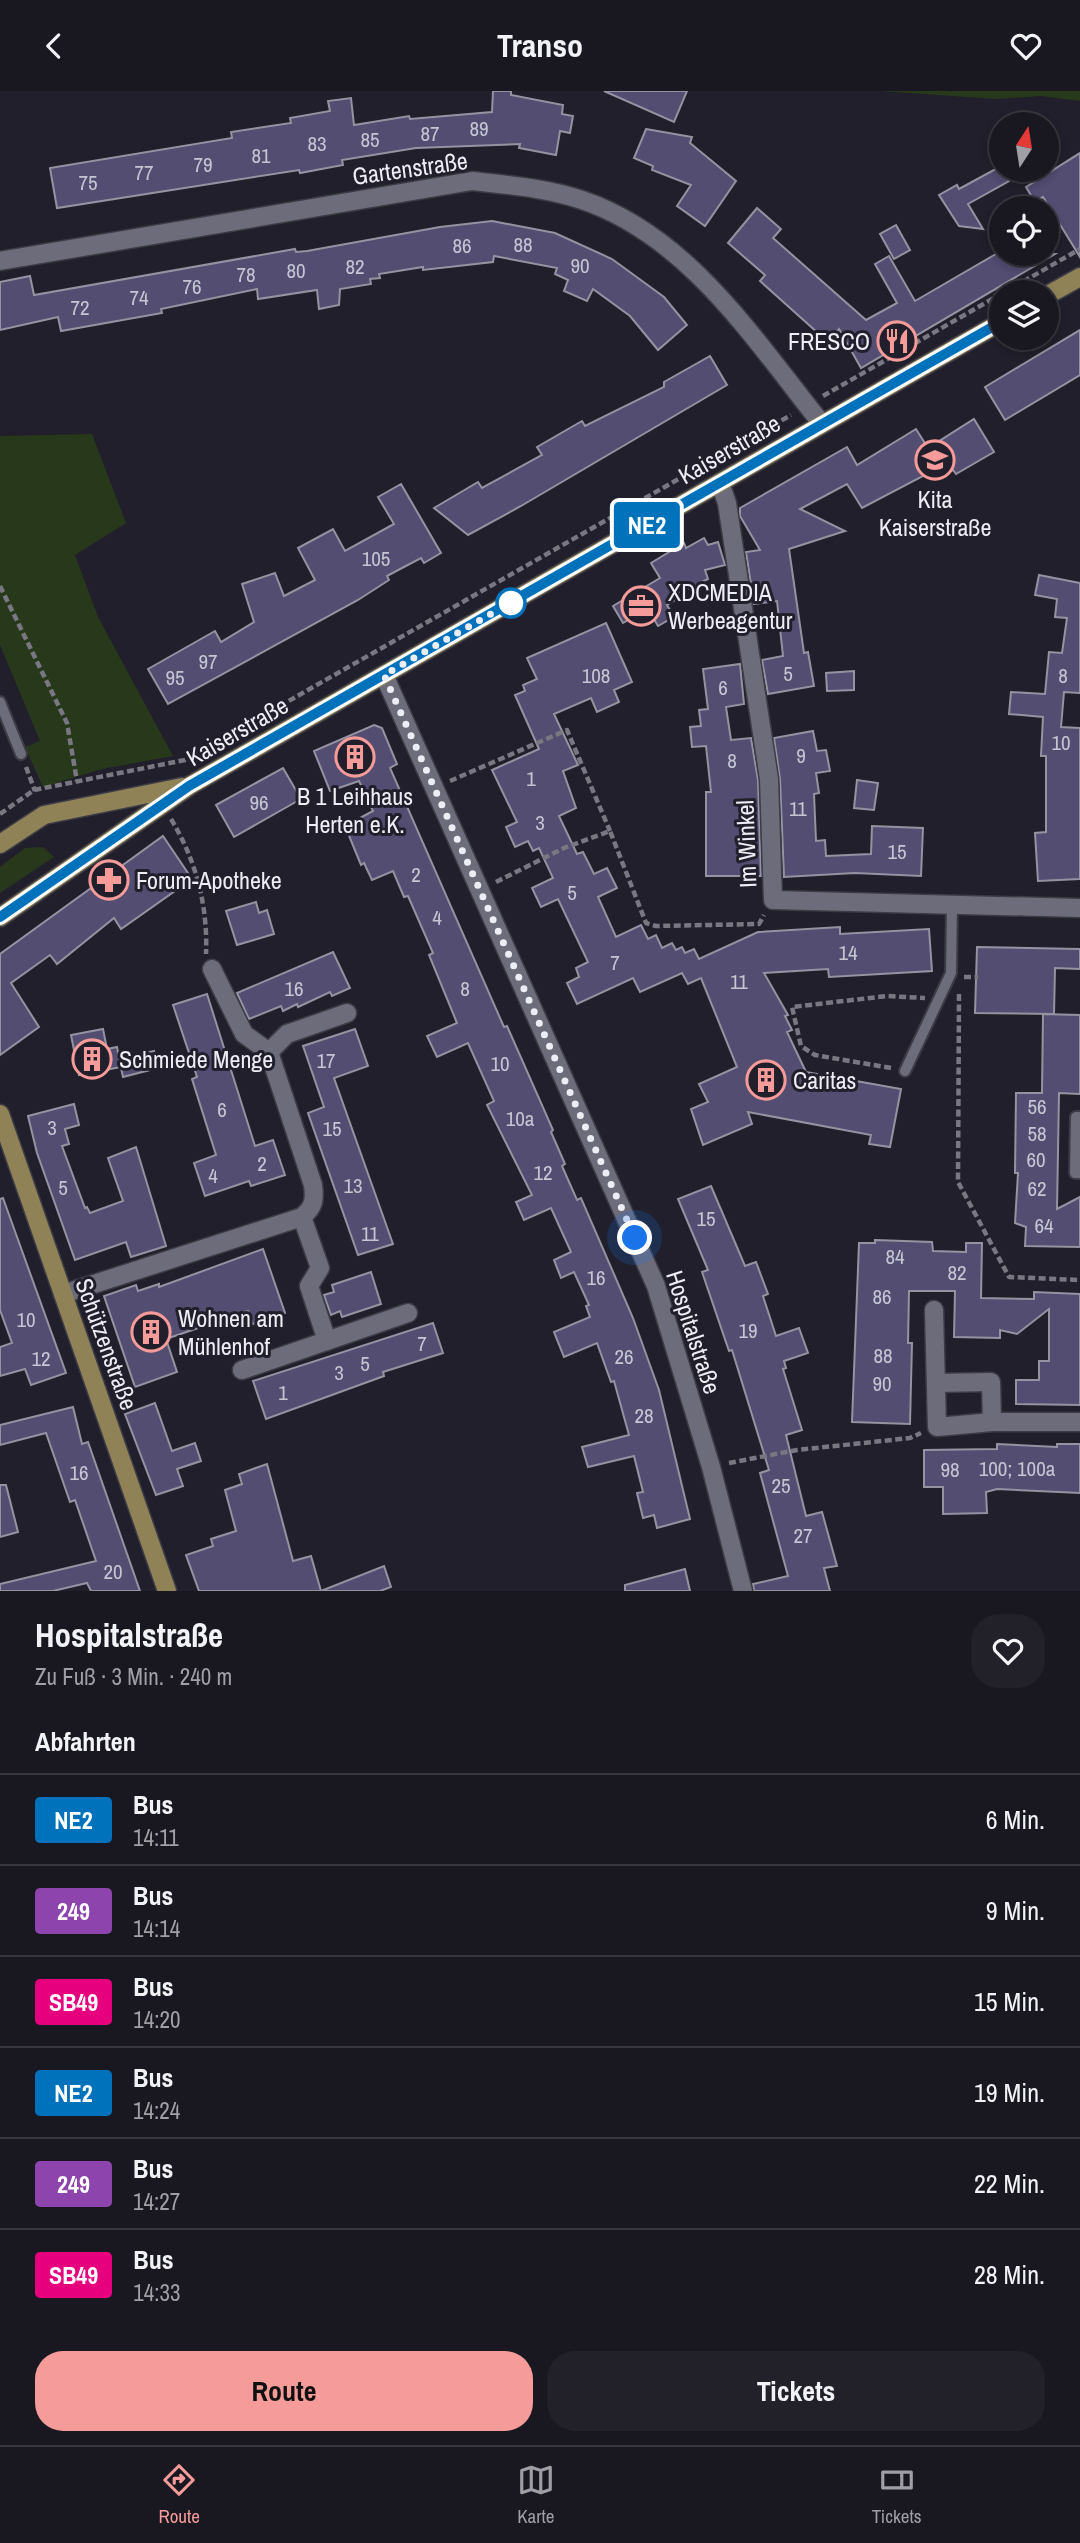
<!DOCTYPE html>
<html lang="de">
<meta charset="utf-8">
<style>
:root{--surface:#191720;--page:#222029;--text:#f1f3f6;--muted:#9f9fa5;--line:#37363e;--accent:#f59b99}
body{margin:0;font-family:"Archivo Narrow",sans-serif;background:var(--page);color:var(--text);height:100vh;display:flex;flex-direction:column;font-size:26px;white-space:nowrap}
*{box-sizing:border-box;margin:0}
p{font-size:23px;color:var(--muted)}
.icon{flex:none;width:38px;height:38px;fill:none;stroke:currentColor;stroke-width:2;stroke-linecap:round;stroke-linejoin:round}
.map{position:relative;height:1500px;overflow:hidden}
.drawer{display:flex;flex-direction:column;background:var(--surface);flex:1}
.drawer>*{flex:none}
.badge{padding:0 14px;border-radius:5px;font-size:24px;line-height:46px}
.needle{width:46px;rotate:12deg}
.buttons{position:absolute;left:989px;top:21px;display:grid;gap:14px}
.buttons a{display:grid;place-items:center;width:70px;height:70px;border-radius:50%;background:var(--surface);box-shadow:0 4px 10px #0003,0 0 0 2px var(--line);font-size:35px}
.you{position:absolute;width:35px;height:35px;margin:-18px;border:5px solid #fff;border-radius:50%;background:#1a73e8;box-shadow:0 0 0 10px #1a73e833}
.map>.badge{position:absolute;translate:-50% -50%;box-shadow:0 0 0 4px #fff}
h2{padding:0 35px;font-size:26px;line-height:63px}
.round{display:grid;place-items:center;flex:none;width:74px;height:74px;border-radius:28px;background:var(--page)}
.overview{display:flex;align-items:center;justify-content:space-between;height:119px;padding:0 35px}
h1{font-size:33px;font-weight:800;line-height:52px}
.cta{display:flex;gap:14px;margin-top:auto;padding:14px 35px}
.cta a{flex:1;height:80px;border-radius:28px;background:var(--accent);color:#111;font-size:28px;font-weight:800;line-height:80px;text-align:center}
.cta a+a{background:var(--page);color:var(--text)}
ul{padding:0;list-style:none}
li{display:flex;align-items:center;gap:21px;height:91px;padding:0 35px;border-top:2px solid var(--line)}
li div{flex:1}
li b{display:block;font-size:26px}
li em{font-style:normal}
li .badge{min-width:77px;font-weight:700;text-align:center}
header{display:flex;justify-content:space-between;align-items:center;height:91px;padding:0 35px;background:var(--surface);font-size:32px;font-weight:800}
.dock{display:flex;justify-content:space-around;align-items:center;height:98px;border-top:2px solid var(--line);background:var(--surface);font-size:19px;color:var(--muted)}
.dock a{display:grid;justify-items:center;gap:4px}
.dock .on{color:var(--accent)}
.map>svg:first-child{display:block}
.green{fill:#28381b}
.building{fill:#524d71;stroke:#9493a1;stroke-width:2}
.lines{fill:none;stroke-linecap:round;stroke-linejoin:round}
.service-casing{stroke:#3d3b45;stroke-width:14}
.minor-casing{stroke:#3d3b45;stroke-width:21}
.secondary-casing{stroke:#3d3b45;stroke-width:21}
.path{stroke:#797882;stroke-width:4.5;stroke-dasharray:7 3.5;stroke-linecap:butt}
.service{stroke:#6d6c7a;stroke-width:10}
.minor{stroke:#6d6c7a;stroke-width:18}
.secondary{stroke:#8f8256;stroke-width:18}
.line-casing{stroke:#fff;stroke-width:16}
.line{stroke:#0072bc;stroke-width:10}
.walk{stroke:#ededf5;stroke-width:7;stroke-dasharray:0 12.6}
.stop-dot{fill:#fff;stroke:#0072bc;stroke-width:3.5}
.labels{text-anchor:middle;dominant-baseline:central;stroke-width:6;stroke-linejoin:round;paint-order:stroke}
.number-label{font-size:21px;fill:#c6c5d4}
.street-label{font-size:24px;fill:#ededf5;stroke:#211f2b}
.poi-label{font-size:24px;fill:#ededf5;stroke:#211f2b;text-anchor:start}
</style>
<header><svg class="icon" aria-label="back" viewBox="0 0 24 24"><path d="M15 5l-7 7 7 7"/></svg>Transo<svg class="icon" aria-label="heart" viewBox="0 0 24 24"><path d="M12 20l-8-8c-3-5 5-10 8-4 3-6 11-1 8 4z"/></svg></header>
<div class="map">
<svg width="1080" height="1500" viewBox="0 0 1080 1500">
<rect width="100%" height="100%" fill="#211f2b"/>
<!-- green -->
<g class="green">
<path d="M880,0H1080V10L1041,5L996,8Z"/>
<path d="M92,343L126,432L75,464L98,526L173,665L102,678L43,696L25,656L40,650L0,554V345Z"/>
<path d="M43,756L54,766L0,802V776L25,757Z"/>
</g>
<!-- building -->
<g class="building">
<path d="M493,0H511V4L563,14L562,23L573,25L570,42L560,40L556,64L519,57L520,53L416,57L342,69L343,74L300,82L299,79L57,117L50,77L232,47L231,41L291,32L290,27L330,20L328,10L351,7L354,34L409,25L410,28L492,21Z"/>
<path d="M604,0H687L674,31Z"/>
<path d="M646,38L692,46L690,52L736,90L705,135L677,115L691,94L652,79L653,75L634,67Z"/>
<path d="M1080,62V166L1043,106L1035,111L1026,96Z"/>
<path d="M1001,75L1009,90L968,113L983,138L959,135L939,104L957,94L959,98Z"/>
<path d="M757,117L781,138L773,147L866,229L897,212L875,173L889,165L915,210L996,163H1055L861,277L839,238L828,251L760,190L765,184L728,152Z"/>
<path d="M492,130L555,142L612,168L664,206L687,234L658,259L630,225L593,198L587,210L564,200L568,189L555,183L557,177L494,165L493,171L423,179V176L379,183L380,187L370,188L371,193L340,198L339,214L319,218L317,199L258,208L257,198L161,218L162,222L61,240L58,226L0,239V191L30,185L34,204L295,158L296,161L307,160L440,136Z"/>
<path d="M896,134L910,159L894,168L880,143Z"/>
<path d="M1080,239V284L1005,329L985,296Z"/>
<path d="M710,265L727,294L521,415L468,444L434,417L478,391L482,397L542,364L537,356L582,330L585,335L664,296V291Z"/>
<path d="M974,328L994,361L956,383L953,379L943,385L938,377L862,417L847,393L800,418L845,440L789,458L804,562L808,561L814,595L768,603L762,569L783,565L777,510L754,513L746,461L760,459L740,425V417L847,356L857,374L916,338L928,357Z"/>
<path d="M401,393L441,462L424,472L421,467L402,477L387,485L389,489L358,509L168,613L148,578L215,540L221,551L254,531L242,493L275,482L284,505L315,489L298,457L333,438L345,460L394,433L378,406Z"/>
<path d="M704,447L708,454L718,451L725,474L705,479L708,488L680,502L682,505L667,514L674,526L658,535L648,518L623,532L613,515L660,487L651,472L684,452L686,457Z"/>
<path d="M1039,484L1080,492V602L1064,601L1061,636L1080,637V788L1038,790L1035,742L1046,741V665H1041L1043,626L1009,623L1011,601L1045,603L1049,561L1062,562L1067,527L1055,526L1057,508L1035,504Z"/>
<path d="M606,532L632,591L614,599L619,611L597,621L591,607L554,623L578,674L563,680L576,717L559,725L577,763L583,761L594,783L607,777L617,797L598,806L616,846L641,834L648,848L656,844L662,857L672,852L676,859L682,856L685,862L694,858L699,868L758,841L840,836V843L929,838L932,880L829,886L828,878L764,882L788,924L785,925L792,939L787,941L806,981L901,998L890,1056L869,1053L871,1044L748,1021L752,1033L703,1054L691,1018L708,1011L699,993L737,976L701,887L688,893L682,882L640,901L633,887L577,913L567,892L579,886L576,877L588,871L558,808L541,816L532,797L553,787L539,757L533,760L528,750L515,756L506,736L517,731L492,679L539,658L515,604L525,600L523,594L537,588L527,567Z"/>
<path d="M740,573L744,613L726,616L731,649L751,647L758,689L761,785H706V701H711L706,655L692,656L690,636L701,635L699,619L708,618L703,578Z"/>
<path d="M854,580V599L827,600L826,582Z"/>
<path d="M374,634L382,637L397,673L390,677L504,936L507,935L553,1039L551,1041L565,1073L562,1075L577,1109L581,1107L633,1227L659,1299L690,1428L657,1437L654,1424L643,1427L637,1402L643,1401L634,1365L588,1376L582,1356L629,1344L614,1290L611,1291L597,1252L564,1266L554,1241L590,1226L586,1215L589,1214L574,1181L561,1187L554,1169L571,1161L551,1117L524,1129L516,1111L532,1104L487,1014L494,1010L468,952L437,966L427,945L457,932L429,864L433,862L408,805L404,806L393,780L372,789L364,772L361,774L345,735L373,720L359,690L330,700L314,660Z"/>
<path d="M813,640L817,660L826,659L830,680L816,682L819,702L814,703L816,750L825,749L826,765L871,763L872,735L923,737L921,785L855,782L784,786L780,688L774,647Z"/>
<path d="M283,677L301,708L234,746L216,714Z"/>
<path d="M857,689L878,692L874,719L854,717Z"/>
<path d="M163,745L192,788L121,838L114,827L57,873L50,864L11,892L39,936L0,964V863Z"/>
<path d="M256,811L259,822L267,819L274,843L237,854L226,820Z"/>
<path d="M977,856L1080,858V878L1055,877L1054,923L975,922Z"/>
<path d="M333,861L350,897L332,905L330,901L298,916L297,913L283,920L281,915L249,928L237,902Z"/>
<path d="M207,903L255,1055L273,1049L285,1084L251,1095L249,1090L205,1105L194,1072L216,1064L192,988L197,986L173,914Z"/>
<path d="M1043,923L1080,924V1003L1059,1002L1057,1118L1080,1106V1156L1025,1155L1026,1136L1015,1132L1018,1082H1015L1016,1002H1042Z"/>
<path d="M103,938L107,958L117,956L121,976L79,984L71,944Z"/>
<path d="M355,938L368,975L334,987L393,1153L358,1164L308,1022L324,1016L303,955Z"/>
<path d="M154,960L158,977L123,986L119,968Z"/>
<path d="M74,1013L79,1034L65,1038L69,1053L62,1055L85,1117L87,1116L90,1122L123,1110L108,1067L136,1056L166,1155L131,1166L126,1151L75,1169L37,1062L28,1025Z"/>
<path d="M711,1095L745,1175L756,1171L768,1203L763,1205L776,1245L799,1237L808,1262L784,1270L786,1277L783,1278L802,1339L786,1344L806,1425L822,1421L837,1475L824,1477L830,1500H754L753,1493L788,1485L760,1382L769,1379L732,1259L729,1260L702,1181L708,1179L678,1108Z"/>
<path d="M3,1107L66,1282L31,1294L25,1278L0,1285V1256L12,1252L0,1219V1108Z"/>
<path d="M875,1149L932,1151L933,1160L966,1161V1152H982L981,1207L1034,1208V1201L1080,1203V1314L1016,1313V1289H1039V1270H1049V1218L1017,1243L1000,1239V1247L954,1246L955,1200H909L908,1252H912L910,1333L852,1331L859,1152H875Z"/>
<path d="M263,1158L285,1222L253,1233L248,1220L166,1248L177,1281L135,1296L104,1205L136,1194L138,1200L159,1193V1196Z"/>
<path d="M371,1181L381,1213L342,1226L340,1220L331,1224L324,1204L334,1201L332,1194Z"/>
<path d="M433,1232L443,1262L383,1281L384,1285L266,1328L253,1290Z"/>
<path d="M155,1312L172,1360L195,1352L201,1370L177,1378L183,1395L156,1404L125,1323Z"/>
<path d="M73,1316L82,1353L88,1351L140,1500H91L87,1492L53,1500H0V1493L96,1470L75,1409L70,1411L46,1342L0,1354V1334Z"/>
<path d="M997,1353L1057,1356V1353H1080V1402L997,1398L986,1401L987,1422L943,1423V1396H924V1359L997,1358Z"/>
<path d="M267,1373L293,1470L311,1465L321,1500H199L186,1464L213,1455L211,1448L236,1440L225,1399L242,1393L239,1383Z"/>
<path d="M0,1394H6L18,1441L0,1446Z"/>
<path d="M384,1475L391,1496L380,1500H321Z"/>
<path d="M685,1478L690,1500H625V1494Z"/>
</g>
<g class="lines">
<!-- service casing -->
<g class="service-casing">
<g id="service">
<path d="M0,611L21,663"/>
<path d="M905,980L951,882L952,813"/>
<path d="M1080,1026H1076L1075,1082H1080"/>
</g>
</g>
<!-- minor casing -->
<g class="minor-casing">
<g id="minor">
<path d="M0,170L472,90C508,94 547,97 582,109C689,145 755,250 822,333"/>
<path d="M720,392L727,412L769,688L773,809L1080,817"/>
<path d="M384,584L656,1195L711,1376L743,1500"/>
<path d="M269,961L287,943L347,922"/>
<path d="M302,1126L320,1177L309,1195L327,1250"/>
<path d="M63,1203L302,1126C314,1116 315,1109 313,1094L269,961L244,943L212,878"/>
<path d="M934,1219L937,1336L992,1331H1080"/>
<path d="M242,1279L408,1222"/>
<path d="M936,1292L991,1291L992,1331"/>
</g>
</g>
<!-- secondary casing -->
<g class="secondary-casing">
<g id="secondary">
<path d="M1046,205L1080,186"/>
<path d="M0,753L44,724L182,696"/>
<path d="M0,826L189,695L1001,231"/>
<path d="M0,1023L167,1500"/>
</g>
</g>
<!-- path -->
<g class="path">
<path d="M1005,201L1080,158"/>
<path d="M823,305L1001,203"/>
<path d="M0,495L67,632L77,690"/>
<path d="M26,676L35,700"/>
<path d="M450,690L567,639L610,740"/>
<path d="M0,723L34,699L185,669L791,324"/>
<path d="M171,728C196,769 208,815 206,863"/>
<path d="M496,791L564,757L610,740L646,832L656,835L759,833L764,824"/>
<path d="M964,886H978"/>
<path d="M959,903L958,1091L1009,1186L1080,1189"/>
<path d="M891,977L815,964L801,955L792,916L887,905L925,907"/>
<path d="M729,1372L797,1359L910,1347L921,1342"/>
</g>
<!-- service -->
<use href="#service" class="service"/>
<!-- minor -->
<use href="#minor" class="minor"/>
<!-- secondary -->
<use href="#secondary" class="secondary"/>
</g>
<g class="lines">
<!-- line casing -->
<g class="line-casing">
<path id="line" d="M0,826L189,695L1001,231"/>
</g>
<!-- line -->
<use href="#line" class="line"/>
<!-- walk -->
<path class="walk" d="M511,512L517,508L384,584L635,1147"/>
</g>
<!-- icons -->
<defs>
<g id="restaurant-ring" transform="scale(2.0125)"><circle r="9.5" fill="#211f2b" stroke="#f59b99" stroke-width="1.5"/><path d="M-5-6h1v4h1v-4h1v4h1v-4h1v5L-1.5 .5V6h-2V.5L-5-1ZM5-6V6H3V1.5H1.5Q1.5-4 5-6Z" fill="#f59b99"/></g>
<g id="school-ring" transform="scale(2.0125)"><circle r="9.5" fill="#211f2b" stroke="#f59b99" stroke-width="1.5"/><path d="M0-5L7-2L0 1L-7-2ZM-4 1L0 2.5L4 1V4Q0 6-4 4Z" fill="#f59b99"/></g>
<g id="office-ring" transform="scale(2.0125)"><circle r="9.5" fill="#211f2b" stroke="#f59b99" stroke-width="1.5"/><path d="M-6-3h4V-5.5h4V-3h4V5H-6ZM-1-4.5V-3h2v-1.5ZM-6 0V1H6V0Z" fill="#f59b99"/></g>
<g id="building-ring" transform="scale(2.0125)"><circle r="9.5" fill="#211f2b" stroke="#f59b99" stroke-width="1.5"/><path d="M-4-6H4V6H1V3H-1V6H-4ZM-2.5-4.3h1.7v1.8h-1.7ZM.8-4.3h1.7v1.8H.8ZM-2.5-1h1.7V.8h-1.7ZM.8-1h1.7V.8H.8Z" fill="#f59b99"/></g>
<g id="pharmacy-ring" transform="scale(2.0125)"><circle r="9.5" fill="#211f2b" stroke="#f59b99" stroke-width="1.5"/><path d="M-2-6h4v4h4v4h-4v4h-4v-4h-4v-4h4Z" fill="#f59b99"/></g>
</defs>
<g fill-rule="evenodd">
<use href="#restaurant-ring" x="897" y="250"/>
<use href="#school-ring" x="935" y="369"/>
<use href="#office-ring" x="641" y="515"/>
<use href="#building-ring" x="355" y="666"/>
<use href="#pharmacy-ring" x="109" y="789"/>
<use href="#building-ring" x="92" y="968"/>
<use href="#building-ring" x="766" y="989"/>
<use href="#building-ring" x="151" y="1241"/>
</g>
<!-- markers -->
<circle class="stop-dot" cx="511" cy="512" r="14"/>
<g class="labels">
<!-- number labels -->
<g class="number-label">
<text x="479" y="37">89</text>
<text x="430" y="42">87</text>
<text x="370" y="48">85</text>
<text x="317" y="52">83</text>
<text x="261" y="64">81</text>
<text x="203" y="73">79</text>
<text x="144" y="81">77</text>
<text x="88" y="91">75</text>
<text x="523" y="153">88</text>
<text x="462" y="154">86</text>
<text x="580" y="174">90</text>
<text x="355" y="175">82</text>
<text x="296" y="179">80</text>
<text x="246" y="183">78</text>
<text x="192" y="195">76</text>
<text x="139" y="206">74</text>
<text x="80" y="216">72</text>
<text x="376" y="467">105</text>
<text x="208" y="570">97</text>
<text x="788" y="582">5</text>
<text x="596" y="584">108</text>
<text x="1063" y="584">8</text>
<text x="175" y="586">95</text>
<text x="723" y="596">6</text>
<text x="1061" y="651">10</text>
<text x="801" y="664">9</text>
<text x="732" y="669">8</text>
<text x="531" y="687">1</text>
<text x="259" y="711">96</text>
<text x="798" y="717">11</text>
<text x="540" y="731">3</text>
<text x="897" y="760">15</text>
<text x="416" y="783">2</text>
<text x="572" y="801">5</text>
<text x="437" y="826">4</text>
<text x="848" y="861">14</text>
<text x="615" y="871">7</text>
<text x="739" y="890">11</text>
<text x="294" y="897">16</text>
<text x="465" y="897">8</text>
<text x="326" y="969">17</text>
<text x="500" y="972">10</text>
<text x="1037" y="1015">56</text>
<text x="222" y="1018">6</text>
<text x="520" y="1027">10a</text>
<text x="52" y="1036">3</text>
<text x="332" y="1037">15</text>
<text x="1037" y="1042">58</text>
<text x="1036" y="1068">60</text>
<text x="262" y="1072">2</text>
<text x="543" y="1081">12</text>
<text x="213" y="1084">4</text>
<text x="353" y="1094">13</text>
<text x="63" y="1096">5</text>
<text x="1037" y="1097">62</text>
<text x="706" y="1127">15</text>
<text x="1044" y="1134">64</text>
<text x="370" y="1142">11</text>
<text x="895" y="1165">84</text>
<text x="957" y="1181">82</text>
<text x="596" y="1186">16</text>
<text x="882" y="1205">86</text>
<text x="26" y="1228">10</text>
<text x="748" y="1239">19</text>
<text x="422" y="1252">7</text>
<text x="883" y="1264">88</text>
<text x="624" y="1265">26</text>
<text x="41" y="1267">12</text>
<text x="365" y="1272">5</text>
<text x="339" y="1281">3</text>
<text x="882" y="1292">90</text>
<text x="283" y="1301">1</text>
<text x="644" y="1324">28</text>
<text x="1017" y="1377">100; 100a</text>
<text x="950" y="1378">98</text>
<text x="79" y="1381">16</text>
<text x="781" y="1394">25</text>
<text x="803" y="1444">27</text>
<text x="113" y="1480">20</text>
</g>
<!-- street labels -->
<g class="street-label">
<text transform="translate(410 77) rotate(-8)">Gartenstraße</text>
<text transform="translate(729 358) rotate(-30)">Kaiserstraße</text>
<text transform="translate(237 640) rotate(-30)">Kaiserstraße</text>
<text transform="translate(746 753) rotate(-92)">Im Winkel</text>
<text transform="translate(694 1241) rotate(72)">Hospitalstraße</text>
<text transform="translate(107 1253) rotate(70)">Schützenstraße</text>
</g>
<!-- poi labels -->
<g class="poi-label">
<text x="870" y="250" text-anchor="end">FRESCO</text>
<text x="935" y="408" text-anchor="middle">Kita<tspan x="935" dy="28">Kaiserstraße</tspan></text>
<text x="668" y="501">XDCMEDIA<tspan x="668" dy="28">Werbeagentur</tspan></text>
<text x="355" y="705" text-anchor="middle">B 1 Leihhaus<tspan x="355" dy="28">Herten e.K.</tspan></text>
<text x="136" y="789">Forum-Apotheke</text>
<text x="119" y="968">Schmiede Menge</text>
<text x="793" y="989">Caritas</text>
<text x="178" y="1227">Wohnen am<tspan x="178" dy="28">Mühlenhof</tspan></text>
</g>
</g>
</svg>
<div class="buttons">
<a><svg class="needle" viewBox="-14 -14 28 28"><path d="M0-13l5 13h-10z" fill="#e53935"/><path d="M0 13l5-13h-10z" fill="#9f9fa5"/></svg></a>
<a><svg class="icon" aria-label="locate" viewBox="0 0 24 24"><circle cx="12" cy="12" r="6"/><path d="M12 2v4M12 18v4M2 12h4M18 12h4"/></svg></a>
<a><svg class="icon" aria-label="layers" viewBox="0 0 24 24"><path d="M12 4l9 5-9 5-9-5zM3 14l9 5 9-5"/></svg></a>
</div>
<div class="you" style="left:635px;top:1147px"></div>
<b class="badge" style="left:647px;top:434px;background:#0072bc;color:#fff">NE2</b>
</div>
<section class="drawer">
<div class="overview"><div><h1>Hospitalstraße</h1><p>Zu Fuß · 3 Min. · 240 m</p></div><a class="round"><svg class="icon" aria-label="heart" viewBox="0 0 24 24"><path d="M12 20l-8-8c-3-5 5-10 8-4 3-6 11-1 8 4z"/></svg></a></div>
<h2>Abfahrten</h2>
<ul>
<li><span class="badge" style="background:#0072bc;color:#fff">NE2</span><div><b>Bus</b><p>14:11</p></div><em>6 Min.</em></li>
<li><span class="badge" style="background:#8e44ad;color:#fff">249</span><div><b>Bus</b><p>14:14</p></div><em>9 Min.</em></li>
<li><span class="badge" style="background:#e6007e;color:#fff">SB49</span><div><b>Bus</b><p>14:20</p></div><em>15 Min.</em></li>
<li><span class="badge" style="background:#0072bc;color:#fff">NE2</span><div><b>Bus</b><p>14:24</p></div><em>19 Min.</em></li>
<li><span class="badge" style="background:#8e44ad;color:#fff">249</span><div><b>Bus</b><p>14:27</p></div><em>22 Min.</em></li>
<li><span class="badge" style="background:#e6007e;color:#fff">SB49</span><div><b>Bus</b><p>14:33</p></div><em>28 Min.</em></li>
</ul>
<div class="cta"><a>Route</a><a>Tickets</a></div>
</section>
<nav class="dock">
<a class="on"><svg class="icon" aria-label="directions" viewBox="0 0 24 24"><path d="M12 3l9 9-9 9-9-9zM9 14v-3h6M13 9l2 2-2 2"/></svg>Route</a>
<a><svg class="icon" aria-label="map" viewBox="0 0 24 24"><path d="M3 6l6-2 6 2 6-2v14l-6 2-6-2-6 2zM9 4v14M15 6v14"/></svg>Karte</a>
<a><svg class="icon" aria-label="tickets" viewBox="0 0 24 24"><path d="M3 7h18v10H3zM15 7v10"/></svg>Tickets</a>
</nav>
